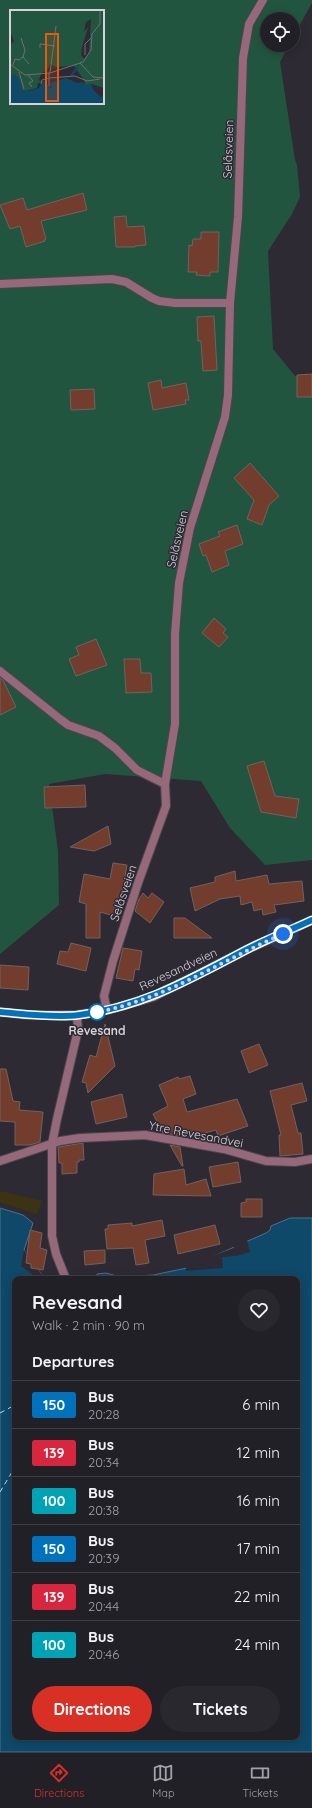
<!DOCTYPE html>
<meta charset="utf-8">
<style>
:root{--surface:#222027;--page:#2a282f;--text:#f1f3f6;--muted:#a2a3a7;--line:#3f3e44;--accent:#d93025}
body{margin:0;font-family:Quicksand,sans-serif;background:var(--page);color:var(--text);height:100vh;display:flex;flex-direction:column;font-size:15px;white-space:nowrap}
*{box-sizing:border-box;margin:0}
p{font-size:13px;color:var(--muted)}
.icon{flex:none;width:22px;height:22px;fill:none;stroke:currentColor;stroke-width:2;stroke-linecap:round;stroke-linejoin:round}
.map{position:relative;flex:1;overflow:hidden}
.side{position:absolute;left:12px;top:1276px;width:288px;height:464px;display:flex;flex-direction:column;background:var(--surface);border-radius:8px;box-shadow:0 2px 10px #0003,0 0 0 1px var(--line)}
.side>*{flex:none}
.badge{padding:0 8px;border-radius:3px;font-size:14px;line-height:26px}
.tools{position:absolute;left:260px;top:12px;display:grid;gap:8px}
.tools a{display:grid;place-items:center;width:40px;height:40px;border-radius:50%;background:var(--surface);box-shadow:0 2px 10px #0003,0 0 0 1px var(--line);font-size:20px}
.you{position:absolute;width:20px;height:20px;margin:-10px;border:3px solid #fff;border-radius:50%;background:#1a73e8;box-shadow:0 0 0 6px #1a73e833}
.map>.badge{position:absolute;translate:-50% -50%;box-shadow:0 0 0 2px #fff}
h2{padding:0 20px;font-size:15px;line-height:36px}
.round{display:grid;place-items:center;flex:none;width:42px;height:42px;border-radius:21px;background:var(--page)}
.summary{display:flex;align-items:center;justify-content:space-between;height:68px;padding:0 20px}
h1{font-size:19px;font-weight:800;line-height:30px}
.primary-button{display:flex;gap:8px;margin-top:auto;padding:8px 20px}
.primary-button a{flex:1;height:46px;border-radius:24px;background:var(--accent);color:#fff;font-size:16px;font-weight:800;line-height:46px;text-align:center}
.primary-button a+a{background:var(--page);color:var(--text)}
ul{padding:0;list-style:none}
li{display:flex;align-items:center;gap:12px;height:48px;padding:0 20px;border-top:1px solid var(--line)}
li div{flex:1}
li b{display:block;font-size:15px}
li em{font-style:normal}
li .badge{min-width:44px;font-weight:700;text-align:center}
.tabs{display:flex;justify-content:space-around;align-items:center;height:56px;border-top:1px solid var(--line);background:var(--surface);font-size:11px;color:var(--muted)}
.tabs a{display:grid;justify-items:center;gap:2px}
.tabs .selected{color:var(--accent)}
.map>svg:first-child{display:block}
.green{fill:#215540;fill-rule:evenodd}
.sand{fill:#3c3313}
.water{fill:#0e496a;stroke:#4a728b}
.pier{fill:#2e2a34}
.lines{fill:none;stroke-linecap:round;stroke-linejoin:round}
.ferry{stroke:#aedcfd;stroke-width:1;stroke-dasharray:5 4;stroke-linecap:butt}
.building{fill:#733d2e;stroke:#70625e}
.minor-casing{stroke:#49454e;stroke-width:10}
.secondary-casing{stroke:#49454e;stroke-width:10}
.minor{stroke:#95687a;stroke-width:8}
.secondary{stroke:#d088a6;stroke-width:8}
.line-casing{stroke:#fff;stroke-width:9}
.line{stroke:#0072bc;stroke-width:6}
.walk{stroke:#d5d2d9;stroke-width:4;stroke-dasharray:0 7.2}
.stop-dot{fill:#fff;stroke:#0072bc;stroke-width:2}
.labels{text-anchor:middle;dominant-baseline:central;stroke-width:3;stroke-linejoin:round;paint-order:stroke}
.street-label{font-size:12px;fill:#d5d2d9;stroke:#2e2a34}
.stop-label{font-size:12px;font-weight:bold;fill:#d5d2d9;stroke:#2e2a34}
.inset-river{fill:none;stroke:#0e496a;stroke-width:2}
.inset-road{fill:none;stroke:#716d76;stroke-width:1}
.view{fill:#e8590c;fill-opacity:0.15;stroke:#e8590c;stroke-width:2}
.inset-edge{fill:none;stroke:#d5d2d9;stroke-width:2}
</style>
<div class="map">
<svg width="312" height="1752" viewBox="0 0 312 1752">
<rect width="100%" height="100%" fill="#2e2a34"/>
<!-- green -->
<path class="green" d="M0,0H312V3L293,37V19H267V45H289L280,62L295,160L297,165L300,197L292,214L268,251L273,349L295,376L312,381V860L265,865L230,828L201,781L105,774L49,784L58,851L59,905L0,954ZM11,11H103V103H11Z"/>
<!-- sand -->
<path class="sand" d="M0,1191L42,1201L37,1214L0,1202Z"/>
<!-- water -->
<path class="water" d="M0,1208L23,1215L33,1223L24,1250L45,1279H15V1737H297V1279H96L97,1274L106,1273L120,1277L153,1275L187,1268L266,1233L270,1230L271,1226L290,1218H312V1752H0Z"/>
<!-- pier -->
<g class="pier">
<path d="M247,1240L250,1252L236,1256L222,1257L223,1268L186,1271V1267H182L234,1248L233,1245Z"/>
<path d="M24,1250L45,1279H33L32,1274L21,1266Z"/>
</g>
<g class="lines">
<!-- ferry -->
<g class="ferry">
<path d="M0,1413L15,1405"/>
<path d="M0,1492L15,1467"/>
</g>
</g>
<!-- building -->
<g class="building">
<path d="M83,193L87,210L41,221L46,239L44,240L45,241L26,247L20,226L10,229L0,205L23,198L27,210Z"/>
<path d="M126,216L127,227L144,226L146,245L135,246V247H116L114,217Z"/>
<path d="M201,232H219L218,272H210V276L196,275L197,272H188L189,245L192,246L193,239H201Z"/>
<path d="M214,316L217,370L203,371L201,341H198L197,317Z"/>
<path d="M312,374V397H297V375Z"/>
<path d="M161,380L162,388L186,383L189,400H185L186,404L153,410L148,383Z"/>
<path d="M94,389L95,409L71,410L70,390Z"/>
<path d="M250,463L279,496L269,505L262,525L247,519L254,500L234,478Z"/>
<path d="M237,525L243,544L225,551L229,565L212,572L206,555L203,556L199,544L220,536L218,532Z"/>
<path d="M214,618L226,629L223,633L228,637L219,647L202,633Z"/>
<path d="M96,639L107,665L76,676L69,659L79,655L76,647Z"/>
<path d="M124,659H140L141,673H151L152,692L126,693Z"/>
<path d="M0,678L3,680L16,707L0,715Z"/>
<path d="M264,761L275,796L299,799L296,818L261,812L247,766Z"/>
<path d="M85,785L86,807L45,808L44,787Z"/>
<path d="M108,826L111,844L94,851L70,847Z"/>
<path d="M113,863L127,865L118,917L100,912V938H86V904L79,902L84,874L110,879Z"/>
<path d="M235,871L236,881L267,875L269,884L302,881L304,901L274,905L276,912L263,915L262,909L254,911L252,902L241,905L240,896L220,899L195,911L190,888L215,882V877Z"/>
<path d="M143,893L148,898L152,893L164,902L150,923L135,911L139,899Z"/>
<path d="M174,918H185L212,938H174Z"/>
<path d="M71,943L91,948L86,971L57,964L60,951L68,952Z"/>
<path d="M123,948L142,951L139,970L135,969L133,981L116,978Z"/>
<path d="M0,965L29,967L28,990L0,988Z"/>
<path d="M105,1024L115,1066L88,1093L86,1083L82,1082L90,1055L96,1057Z"/>
<path d="M259,1044L268,1065L249,1073L241,1051Z"/>
<path d="M0,1069H6L13,1101L20,1102L19,1110L43,1112L40,1142L30,1145H15V1122L0,1121Z"/>
<path d="M190,1076L196,1094L183,1099L187,1112L237,1099L248,1126L218,1136L216,1130L189,1137L163,1133L153,1114L168,1106L159,1085L178,1077L179,1079Z"/>
<path d="M302,1083L307,1101L291,1105L298,1133H301L303,1154L280,1156L279,1135H281L270,1091Z"/>
<path d="M122,1094L127,1117L96,1124L91,1102Z"/>
<path d="M83,1143L84,1160H79V1162H77V1173L62,1174V1163H59L58,1147Z"/>
<path d="M170,1145L180,1147L183,1166H182Z"/>
<path d="M238,1162L241,1182L213,1187L209,1167Z"/>
<path d="M184,1169L186,1185L206,1179L211,1196L153,1195L154,1174Z"/>
<path d="M246,1199H262V1217H241V1203L246,1202Z"/>
<path d="M162,1220L165,1236L145,1240L149,1263L136,1265L133,1248L107,1249L105,1229H108V1225L132,1223V1226Z"/>
<path d="M215,1225L220,1244L178,1254L174,1235Z"/>
<path d="M30,1230L42,1233L40,1248L47,1250L43,1270L31,1268V1264L26,1263Z"/>
<path d="M105,1250V1263L85,1265L84,1251Z"/>
</g>
<g class="lines">
<!-- minor casing -->
<g class="minor-casing">
<g id="minor">
<path d="M0,284L112,279L126,282L152,298L159,301L175,303H230"/>
<path d="M0,671L60,719L68,725L99,736L115,748L137,770L165,784"/>
<path d="M107,1010L104,996L113,961L138,883L166,806L165,784L175,724V634L179,583L190,528L225,417L228,395L230,303L238,217L243,58L249,24L263,0"/>
<path d="M0,1161L60,1141L80,1138L145,1135L224,1149L266,1161L295,1162L312,1159"/>
<path d="M66,1279L56,1254L52,1236V1144L57,1119L78,1030L77,1015"/>
</g>
</g>
<!-- secondary casing -->
<g class="secondary-casing">
<path id="secondary" d="M0,1012L29,1015H77L107,1010L153,997L250,948L312,920"/>
</g>
<!-- minor -->
<use href="#minor" class="minor"/>
<!-- secondary -->
<use href="#secondary" class="secondary"/>
</g>
<g class="lines">
<!-- line casing -->
<g class="line-casing">
<path id="line" d="M0,1012C24,1014 55,1018 79,1015C143,1007 192,978 248,949C269,938 291,930 312,920"/>
</g>
<!-- line -->
<use href="#line" class="line"/>
<!-- walk -->
<path class="walk" d="M97,1012L92,1013C163,1001 218,962 283,934"/>
</g>
<!-- markers -->
<circle class="stop-dot" cx="97" cy="1012" r="8"/>
<g class="labels">
<!-- street labels -->
<g class="street-label">
<text transform="translate(228 149) rotate(-88)">Selåsveien</text>
<text transform="translate(177 539) rotate(-77)">Selåsveien</text>
<text transform="translate(123 893) rotate(-71)">Selåsveien</text>
<text transform="translate(178 969) rotate(-25)">Revesandveien</text>
<text transform="translate(196 1134) rotate(11)">Ytre Revesandvei</text>
</g>
<!-- stop labels -->
<g class="stop-label">
<text x="97" y="1030">Revesand</text>
</g>
</g>
<!-- overview -->
<g transform="translate(10 10)">
<rect width="94" height="94" fill="#2e2a34"/>
<path d="M0,0H94V78L81,74L75,76L74,70L64,56L46,57L40,54L38,59L31,64L29,70L32,72L28,73L27,78L12,82L6,68L0,66V29L2,34L4,31L0,21ZM81,9L79,44L74,49L71,45L72,37L78,18L74,21L76,12Z" fill="#215540" fill-rule="evenodd"/>
<path d="M4,64L10,70L13,82L19,80L21,82V80L29,78L34,70L40,78L42,77L40,73L56,68L67,73L73,72L75,76L81,74L84,81L91,87L94,85V94H0V66Z" fill="#0e496a"/>
<path class="inset-river" d="M61,66L69,55M0,89H16L39,77L28,94"/>
<path class="inset-road" d="M11,28L15,40L13,47M30,38V34L45,36M75,45V34L81,28M70,53L83,67L94,68M0,54L15,65L40,63L73,52L81,40L82,24L90,14V0M3,55L5,49L9,50L13,47L19,54M9,62L14,79M39,63V76M40,63L46,16M18,65L23,71L19,73L22,77M31,74L32,70L39,68L65,66L77,71L90,69"/>
<path class="view" d="M36,24H48V91H36Z"/>
<rect width="94" height="94" class="inset-edge"/>
</g>
</svg>
<div class="tools">
<a><svg class="icon" aria-label="locate" viewBox="0 0 24 24"><circle cx="12" cy="12" r="6"/><path d="M12 2v4M12 18v4M2 12h4M18 12h4"/></svg></a>
</div>
<div class="you" style="left:283px;top:934px"></div>
<section class="side">
<div class="summary"><div><h1>Revesand</h1><p>Walk · 2 min · 90 m</p></div><a class="round"><svg class="icon" aria-label="heart" viewBox="0 0 24 24"><path d="M12 20l-8-8c-3-5 5-10 8-4 3-6 11-1 8 4z"/></svg></a></div>
<h2>Departures</h2>
<ul>
<li><span class="badge" style="background:#0072bc;color:#fff">150</span><div><b>Bus</b><p>20:28</p></div><em>6 min</em></li>
<li><span class="badge" style="background:#d7263d;color:#fff">139</span><div><b>Bus</b><p>20:34</p></div><em>12 min</em></li>
<li><span class="badge" style="background:#00a3b4;color:#fff">100</span><div><b>Bus</b><p>20:38</p></div><em>16 min</em></li>
<li><span class="badge" style="background:#0072bc;color:#fff">150</span><div><b>Bus</b><p>20:39</p></div><em>17 min</em></li>
<li><span class="badge" style="background:#d7263d;color:#fff">139</span><div><b>Bus</b><p>20:44</p></div><em>22 min</em></li>
<li><span class="badge" style="background:#00a3b4;color:#fff">100</span><div><b>Bus</b><p>20:46</p></div><em>24 min</em></li>
</ul>
<div class="primary-button"><a>Directions</a><a>Tickets</a></div>
</section>
</div>
<nav class="tabs">
<a class="selected"><svg class="icon" aria-label="directions" viewBox="0 0 24 24"><path d="M12 3l9 9-9 9-9-9zM9 14v-3h6M13 9l2 2-2 2"/></svg>Directions</a>
<a><svg class="icon" aria-label="map" viewBox="0 0 24 24"><path d="M3 6l6-2 6 2 6-2v14l-6 2-6-2-6 2zM9 4v14M15 6v14"/></svg>Map</a>
<a><svg class="icon" aria-label="tickets" viewBox="0 0 24 24"><path d="M3 7h18v10H3zM15 7v10"/></svg>Tickets</a>
</nav>
